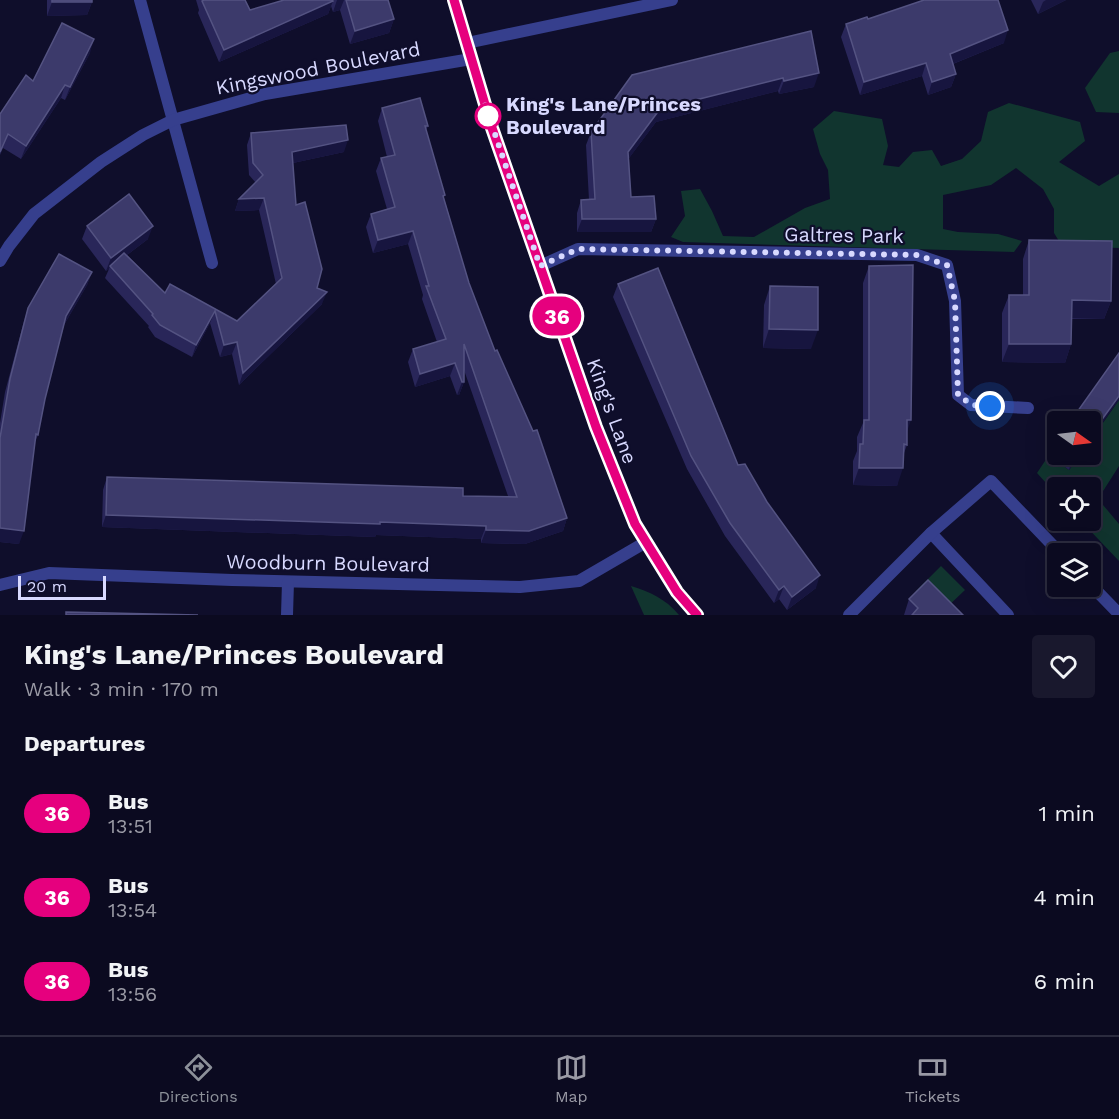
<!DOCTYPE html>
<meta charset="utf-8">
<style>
:root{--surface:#0b0a20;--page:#19182d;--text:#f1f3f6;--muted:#9a9aa5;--line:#2b2b3e;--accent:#8c9099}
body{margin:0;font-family:"Work Sans",sans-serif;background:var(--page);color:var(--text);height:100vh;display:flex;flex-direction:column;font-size:22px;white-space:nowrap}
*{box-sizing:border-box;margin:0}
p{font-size:20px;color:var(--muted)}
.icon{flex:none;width:33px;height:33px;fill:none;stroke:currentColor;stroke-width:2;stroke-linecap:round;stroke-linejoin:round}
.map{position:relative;height:615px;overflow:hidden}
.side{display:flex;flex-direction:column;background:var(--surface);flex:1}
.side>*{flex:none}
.badge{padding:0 12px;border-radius:20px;font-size:21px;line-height:39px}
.needle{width:39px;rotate:104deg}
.buttons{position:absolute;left:1047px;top:411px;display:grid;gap:12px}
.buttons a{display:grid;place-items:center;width:54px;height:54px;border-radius:6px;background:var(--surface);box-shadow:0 6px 24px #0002,0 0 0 2px var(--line);font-size:30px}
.scale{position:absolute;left:18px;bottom:15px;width:88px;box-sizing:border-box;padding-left:6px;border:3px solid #d8d9ff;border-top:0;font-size:16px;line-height:21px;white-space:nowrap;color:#d8d9ff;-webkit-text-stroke:4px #0f0e2b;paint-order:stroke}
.you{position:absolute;width:30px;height:30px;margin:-15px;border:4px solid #fff;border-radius:50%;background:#1a73e8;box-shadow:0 0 0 9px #1a73e833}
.map>.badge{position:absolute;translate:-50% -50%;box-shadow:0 0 0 3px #fff}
h2{padding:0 24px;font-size:22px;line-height:54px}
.round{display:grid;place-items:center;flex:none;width:63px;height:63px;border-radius:6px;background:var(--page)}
.headline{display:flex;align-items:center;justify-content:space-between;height:102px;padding:0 24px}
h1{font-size:28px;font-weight:700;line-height:45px}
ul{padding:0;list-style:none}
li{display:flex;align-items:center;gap:18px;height:84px;padding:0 24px}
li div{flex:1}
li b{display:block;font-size:22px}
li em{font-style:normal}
li .badge{min-width:66px;font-weight:700;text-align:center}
.tabs{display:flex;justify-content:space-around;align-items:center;height:84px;border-top:2px solid var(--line);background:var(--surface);font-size:16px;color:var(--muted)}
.tabs a{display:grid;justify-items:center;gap:3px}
.tabs .on{color:var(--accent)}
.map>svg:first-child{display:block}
.green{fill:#11352f}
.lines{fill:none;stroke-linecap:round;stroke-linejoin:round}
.service{stroke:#363f8d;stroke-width:12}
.minor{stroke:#363f8d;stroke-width:12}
.tertiary{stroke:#363f8d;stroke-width:12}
.wall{fill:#292659}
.shaded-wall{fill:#17153f}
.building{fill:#3c3a6b;stroke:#545382;stroke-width:1.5}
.line-casing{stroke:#fff;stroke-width:14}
.line{stroke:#e6007e;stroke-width:9}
.walk{stroke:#d8d9ff;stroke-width:6;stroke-dasharray:0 10.8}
.stop-dot{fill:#fff;stroke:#e6007e;stroke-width:3}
.labels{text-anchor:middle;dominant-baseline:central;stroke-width:4.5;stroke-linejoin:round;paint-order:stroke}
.street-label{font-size:20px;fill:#d8d9ff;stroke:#0f0e2b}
.stop-label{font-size:20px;font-weight:bold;fill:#d8d9ff;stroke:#0f0e2b;text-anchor:start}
</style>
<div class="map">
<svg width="1119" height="615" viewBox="0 0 1119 615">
<rect width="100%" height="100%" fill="#0f0e2b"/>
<!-- green -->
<g class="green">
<path d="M1119,51V113L1096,112L1085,88L1110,53Z"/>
<path d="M1009,103L1080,122L1085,141L1059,162L1099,186L1119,174V248L1062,246L1054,233V209L1043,189L1016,168L991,185L943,195V229L958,232L998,234L1022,241L1014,252L683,242L671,237L685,216L681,191L700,189L712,211L723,236L754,237L805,208L830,199L828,170L820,154L813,129L834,111L882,119L888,146L883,165L899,167L913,152L932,150L941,166L962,159L981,141L988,112Z"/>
<path d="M1119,400V466L1098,499L1119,524V561L1081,521L1090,520V488H1058L1057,495L1037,473L1049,455L1069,470L1080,455L1090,454L1091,440Z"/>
<path d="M941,566L965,590L945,609L950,615H939L916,591Z"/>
<path d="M631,586C650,592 666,599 679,615H644Z"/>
</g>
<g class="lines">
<!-- service -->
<g class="service">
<path d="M931,533L1008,615"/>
<path d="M1090,584L1119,614"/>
<path d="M849,615L931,533L991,481L1061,554"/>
</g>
<!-- minor -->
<g class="minor">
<path d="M140,0L212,263"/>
<path d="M467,43L672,0"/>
<path d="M0,261L9,246L34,214L101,162L143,135L173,120L265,94L471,59"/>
<path d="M540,266L578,249L917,255L947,265L955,301L958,395L971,405L1028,408"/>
<path d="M0,585L49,573L232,580L520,587L579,581L646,542"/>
<path d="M287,615L288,582"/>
</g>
<!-- tertiary -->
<path class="tertiary" d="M454,0L492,128L596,427L635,524L677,592L697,615"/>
</g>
<!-- wall -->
<g class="wall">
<path d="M47,0H92V2L87,15L47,16Z"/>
<path d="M196,0H245L250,10L284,0H388L394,19L389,33L350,44L340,10L333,12L331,6L328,14L219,62L198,13L199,10Z"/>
<path d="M1031,0H1066L1038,14Z"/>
<path d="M868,19L1004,43L953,64L956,74L951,87L928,95L922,76L860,95L841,37L846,24Z"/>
<path d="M811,31L814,87L779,94L778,91L656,122L629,158L631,197L656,219L651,232H577V213L581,200H589L586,145L591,132Z"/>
<path d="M90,53L65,100L61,98L21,159L3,148L0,155V114L33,81Z"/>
<path d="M382,108L428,126L426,130L444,198L469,283L495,351L567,518L563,531L525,544L481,543V539L376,535L375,537L102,527L103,490L107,477L463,496H508L464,370V382L459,395H457L450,376L415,387L408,362L413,349L437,342L422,299L423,295L408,244L373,253L366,227L371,214L387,209L376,171L381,158L387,157L378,121Z"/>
<path d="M251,133L344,152L293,163L296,205L317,288L322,304L239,385L232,354L220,357L210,323L192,357L155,337L148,327L149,326L105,278L109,269L106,271L82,239L87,226L148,239L127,255L165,293L170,284L237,321L276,284L259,210L235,211L239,199L256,183L249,175L247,145Z"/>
<path d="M1029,240L1111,301L1104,319H1071V344L1065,363L1002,362V313L1009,295H1023V259Z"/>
<path d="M869,266L907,432V445L904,453L897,486L853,485V461L857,451V437L863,423V283Z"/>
<path d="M92,272L87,285L64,325L45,399L38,435L35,442L19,544L0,542V423L5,392L24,321L28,308Z"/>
<path d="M618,284L738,465L816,588L787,610L779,599L774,603L725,536L687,469L613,297Z"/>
<path d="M770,286L811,349L763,348L764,305Z"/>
<path d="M1058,440V454H1080L1069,470L1049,455L1051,449Z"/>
<path d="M909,599L963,615H904Z"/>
</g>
<!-- shaded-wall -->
<g class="shaded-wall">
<path d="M337,0H344L340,10L333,12Z"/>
<path d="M1046,0H1066L1038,14L1043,2Z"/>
<path d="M333,1L328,14L219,62L224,50Z"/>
<path d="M52,2H92L87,15L47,16Z"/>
<path d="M394,19L389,33L350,44L355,31Z"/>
<path d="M1008,30L1004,43L945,67L950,54Z"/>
<path d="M94,39L90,53L65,100L70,87Z"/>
<path d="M926,63L922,76L860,95L864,82Z"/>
<path d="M819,73L814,87L779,94L784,81Z"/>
<path d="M956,74L951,87L928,95L932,82Z"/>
<path d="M783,78L778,91L656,122L624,165L628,152L660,109Z"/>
<path d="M65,85L61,98L21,159L26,146Z"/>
<path d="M348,140L344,152L288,164L292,152Z"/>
<path d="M264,198L259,210L235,211L239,199Z"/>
<path d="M582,219H656L651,232H577Z"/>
<path d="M153,226L148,239L111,267L110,266L109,269L106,271L111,258Z"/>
<path d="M413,231L408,244L373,253L378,240Z"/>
<path d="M92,272L87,285L61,330L66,316Z"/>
<path d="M327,292L322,304L239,385L243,373Z"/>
<path d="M1072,300L1111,301L1104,319L1065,318Z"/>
<path d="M215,311L210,323L192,357L196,345Z"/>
<path d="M769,329L818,330L811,349L763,348Z"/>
<path d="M237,342L232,354L220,357L224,345Z"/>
<path d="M1009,344H1071L1065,363L1002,362Z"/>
<path d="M455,363L450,376L415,387L420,374Z"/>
<path d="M462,382H464L459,395H457Z"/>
<path d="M1119,396V400L1090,440V436Z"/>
<path d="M907,420H911L905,438Z"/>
<path d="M1077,454H1080L1069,470L1071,463Z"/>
<path d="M859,468H903L897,486L853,485Z"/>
<path d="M106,515L380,522L486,526L481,539L376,535L375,537L102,527Z"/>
<path d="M567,518L563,531L525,544L481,543L486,530Z"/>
<path d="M0,528L24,531L19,544L0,542Z"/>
<path d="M820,575L816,588L787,610L792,597Z"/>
<path d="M784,586L779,599L774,603L779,590Z"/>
</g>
<!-- building -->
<g class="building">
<rect x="52" y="0" width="40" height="2"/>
<path d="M204,0H245L250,10L284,0H332L333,1L224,50L202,1Z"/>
<path d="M346,0H388L394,19L355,31Z"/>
<path d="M924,0H998L1008,30L950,54L956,74L932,82L926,63L864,82L846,24L867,17L868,19Z"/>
<path d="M62,23L94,39L70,87L65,85L26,146L8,134L0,152V114L26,75L33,81Z"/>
<path d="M811,31L819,73L784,81L783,78L660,109L628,152L631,197L654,196L656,219H582L581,200L595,199L591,132L632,75Z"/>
<path d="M420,98L428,126H425L445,195L443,196L469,283L495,351L497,350L533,431L537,430L567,518L529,531L486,530V526L380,522V524L106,515L107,477L463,488V496L517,497L464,344V382H462L455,363L420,374L413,349L446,339L426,286H429L413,231L378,240L371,214L395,207L381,158L395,155L382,108Z"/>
<path d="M346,125L348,140L292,152L296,205L305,202L322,269L317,288L327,292L243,373L237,342L224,345L215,311L196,345L160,325L152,315L153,314L110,266L124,253L165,293L170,284L237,321L282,278L264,198L239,199L263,175L253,163L251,133Z"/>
<path d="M129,194L153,226L111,258L87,226Z"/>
<path d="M1029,240L1112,241L1111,301L1072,300L1071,344H1009V295H1029Z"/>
<path d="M59,254L92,272L66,316L45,399L38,435L36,434L24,531L0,528V438L10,379L28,308Z"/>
<path d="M913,265L911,420H907V445L904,444L903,468H859L860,444H863L864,420H869V266Z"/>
<path d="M658,268L738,465L745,464L767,502L820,575L792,597L784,586L779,590L730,523L691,456L618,284Z"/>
<path d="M770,286L818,287V330L769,329Z"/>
<path d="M1119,353V396L1090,436V422H1070Z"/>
<path d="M1058,440V453L1051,449Z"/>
<path d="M1059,454H1077L1071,463Z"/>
<path d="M928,580L963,615H912L918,608L909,599Z"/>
<path d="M66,612L198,615H66Z"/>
</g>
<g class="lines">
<!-- line casing -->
<g class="line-casing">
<path id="line" d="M454,0L492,128L596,427L635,524L677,592L697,615"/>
</g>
<!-- line -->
<use href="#line" class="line"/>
<!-- walk -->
<path class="walk" d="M488,116L485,105L540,266L578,249L917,255L947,265L955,301L958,395L972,405L990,406"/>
</g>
<!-- markers -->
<circle class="stop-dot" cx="488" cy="116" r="12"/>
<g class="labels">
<!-- street labels -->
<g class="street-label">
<text transform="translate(318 68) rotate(-11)">Kingswood Boulevard</text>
<text transform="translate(844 235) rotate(1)">Galtres Park</text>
<text transform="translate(612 411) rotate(70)">King's Lane</text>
<text transform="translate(328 563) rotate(1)">Woodburn Boulevard</text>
</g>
<!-- stop labels -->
<g class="stop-label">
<text x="506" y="104">King's Lane/Princes<tspan x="506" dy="23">Boulevard</tspan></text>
</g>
</g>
</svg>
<div class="buttons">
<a><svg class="needle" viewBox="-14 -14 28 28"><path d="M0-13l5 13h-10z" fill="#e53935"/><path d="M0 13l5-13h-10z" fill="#9a9aa5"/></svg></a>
<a><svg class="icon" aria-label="locate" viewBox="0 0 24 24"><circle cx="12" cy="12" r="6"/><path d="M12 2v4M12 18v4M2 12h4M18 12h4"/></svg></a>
<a><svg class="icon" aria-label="layers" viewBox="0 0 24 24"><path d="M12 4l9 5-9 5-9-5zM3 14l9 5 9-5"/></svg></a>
</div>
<div class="scale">20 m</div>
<div class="you" style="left:990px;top:406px"></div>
<b class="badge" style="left:557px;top:316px;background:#e6007e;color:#fff">36</b>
</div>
<section class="side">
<div class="headline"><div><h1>King's Lane/Princes Boulevard</h1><p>Walk · 3 min · 170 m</p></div><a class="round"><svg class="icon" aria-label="heart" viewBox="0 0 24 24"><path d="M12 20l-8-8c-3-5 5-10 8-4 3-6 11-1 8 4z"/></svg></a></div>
<h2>Departures</h2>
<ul>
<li><span class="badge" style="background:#e6007e;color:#fff">36</span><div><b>Bus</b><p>13:51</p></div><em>1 min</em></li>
<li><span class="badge" style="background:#e6007e;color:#fff">36</span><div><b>Bus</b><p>13:54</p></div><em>4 min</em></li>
<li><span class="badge" style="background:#e6007e;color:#fff">36</span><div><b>Bus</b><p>13:56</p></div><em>6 min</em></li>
</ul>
</section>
<nav class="tabs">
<a class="on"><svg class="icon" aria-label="directions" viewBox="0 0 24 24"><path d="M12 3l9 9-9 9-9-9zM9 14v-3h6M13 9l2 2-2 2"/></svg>Directions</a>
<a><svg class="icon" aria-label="map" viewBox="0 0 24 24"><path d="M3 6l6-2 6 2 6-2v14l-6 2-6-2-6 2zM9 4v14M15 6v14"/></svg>Map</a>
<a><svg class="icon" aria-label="tickets" viewBox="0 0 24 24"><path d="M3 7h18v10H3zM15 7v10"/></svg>Tickets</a>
</nav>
